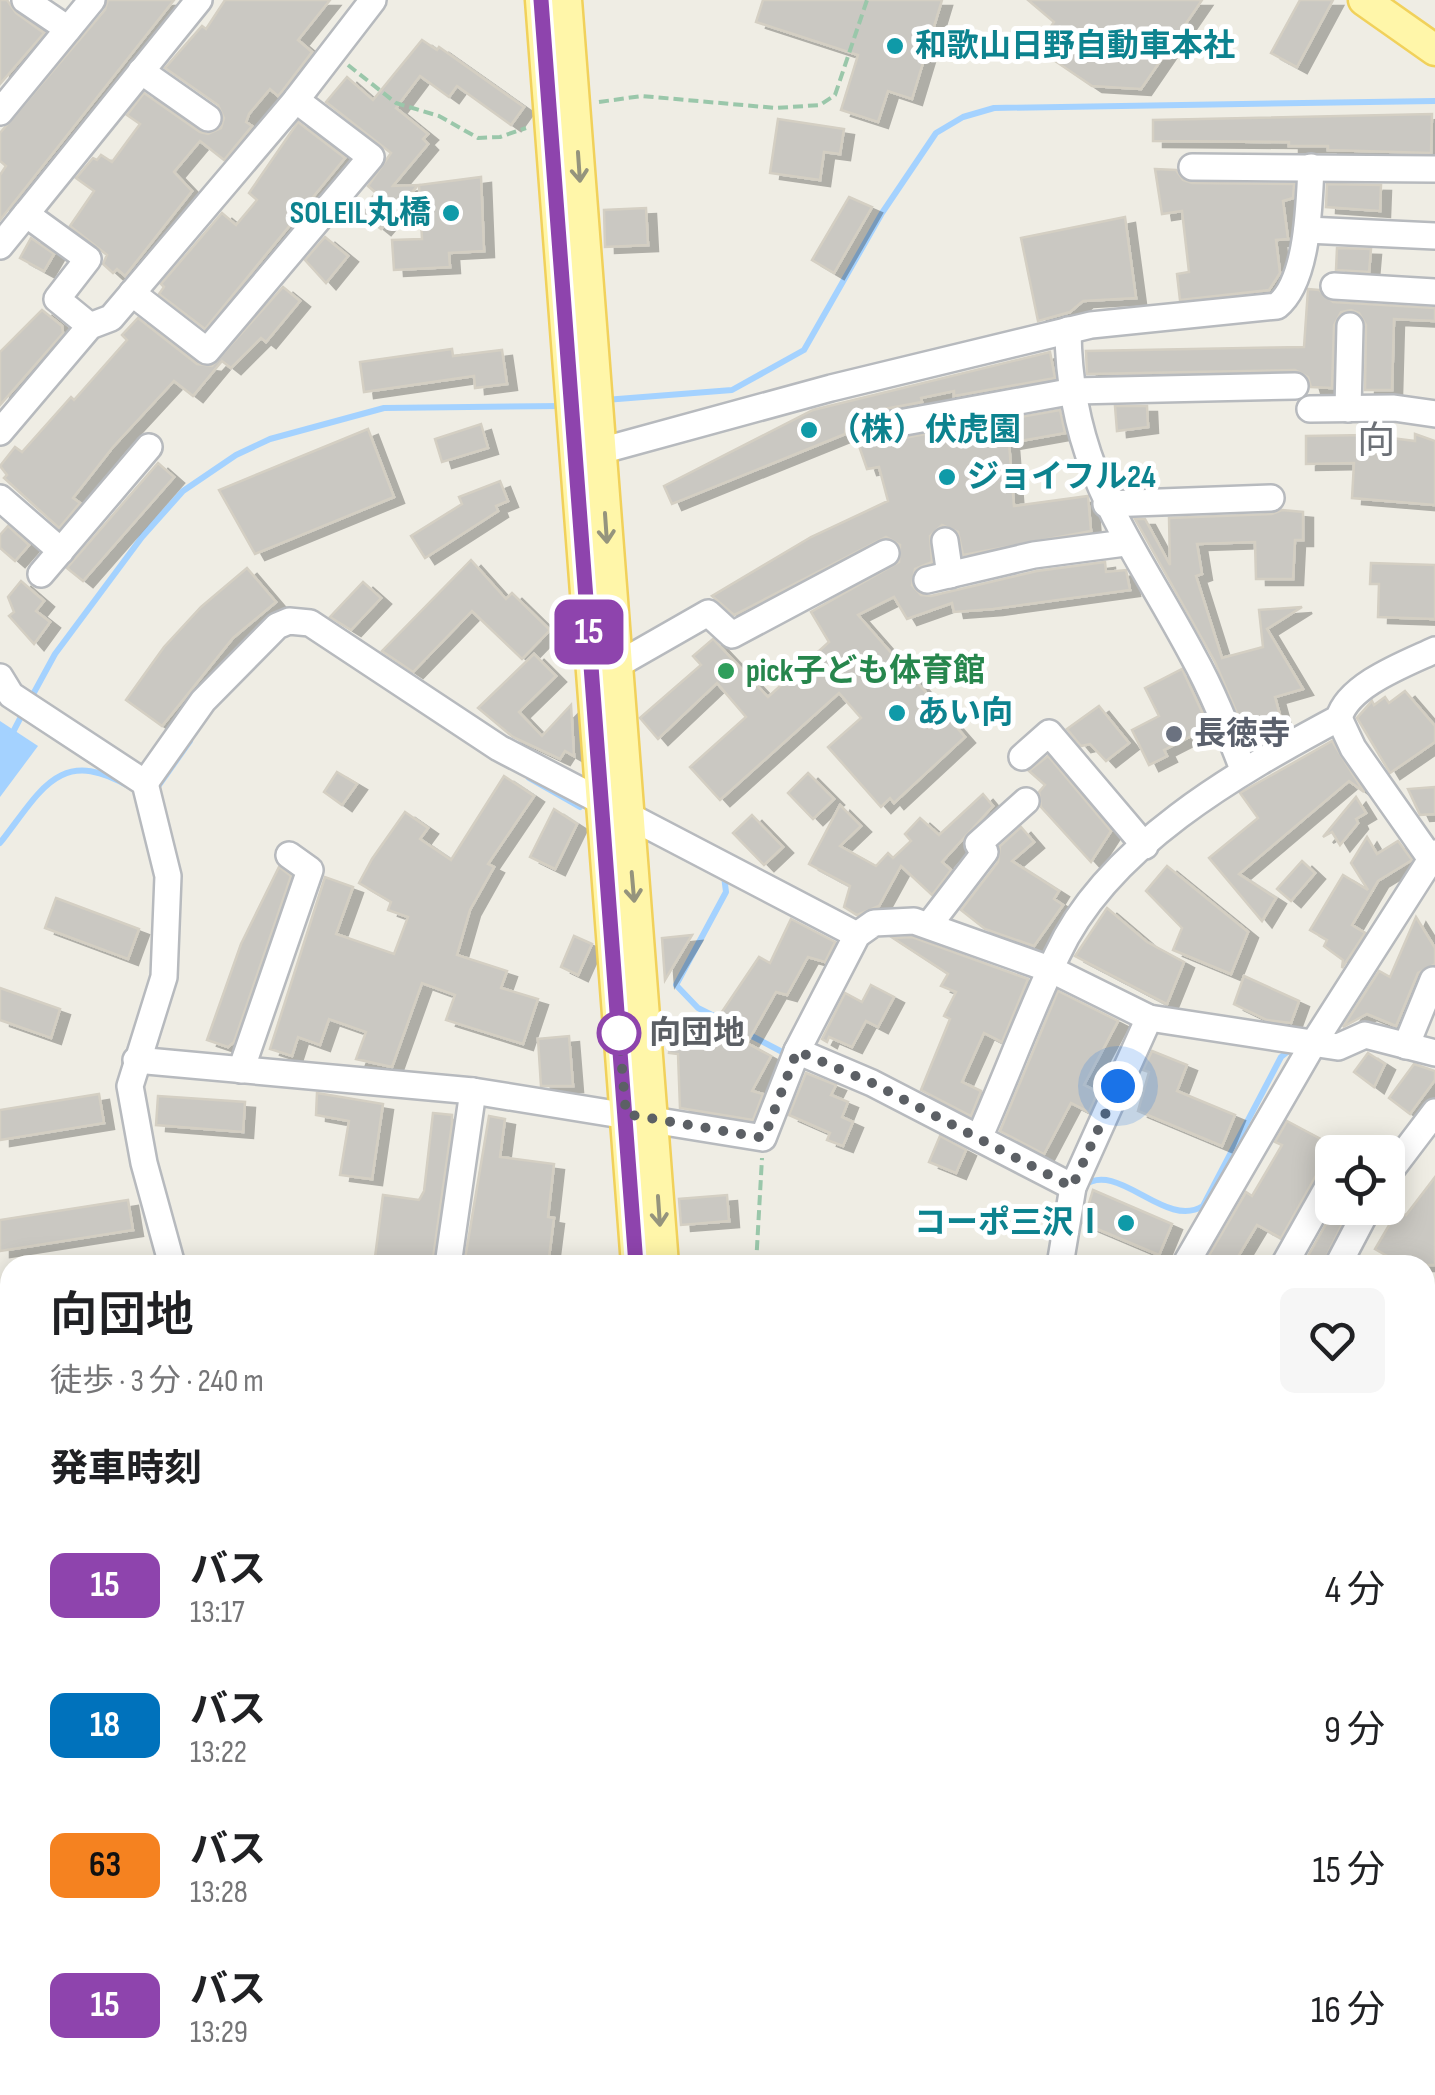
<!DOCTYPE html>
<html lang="ja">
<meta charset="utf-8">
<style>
:root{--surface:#fff;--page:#f6f6f6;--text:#202124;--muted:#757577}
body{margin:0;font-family:"Sofia Sans Condensed","Noto Sans JP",sans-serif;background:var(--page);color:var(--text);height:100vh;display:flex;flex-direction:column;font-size:38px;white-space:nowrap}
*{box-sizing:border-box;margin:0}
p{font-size:32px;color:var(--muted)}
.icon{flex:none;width:55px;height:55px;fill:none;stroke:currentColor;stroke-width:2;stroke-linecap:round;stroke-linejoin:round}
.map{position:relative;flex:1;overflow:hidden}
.side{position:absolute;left:0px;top:1255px;width:1435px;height:840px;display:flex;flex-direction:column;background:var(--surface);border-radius:30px 30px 0 0;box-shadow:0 5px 25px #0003}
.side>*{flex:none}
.badge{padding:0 20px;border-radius:15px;font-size:35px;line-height:65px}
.controls{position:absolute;left:1315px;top:1135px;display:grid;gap:20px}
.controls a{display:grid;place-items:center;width:90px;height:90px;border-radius:15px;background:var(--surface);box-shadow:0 5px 25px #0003;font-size:50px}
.you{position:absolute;width:50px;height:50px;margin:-25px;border:8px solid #fff;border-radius:50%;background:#1a73e8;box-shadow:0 0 0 15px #1a73e833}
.map>.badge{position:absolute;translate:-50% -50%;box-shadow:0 0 0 5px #fff}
h2{padding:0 50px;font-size:38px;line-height:90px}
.round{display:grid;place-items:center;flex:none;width:105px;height:105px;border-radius:15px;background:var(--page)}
.head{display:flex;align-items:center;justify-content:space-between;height:170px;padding:0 50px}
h1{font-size:48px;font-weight:600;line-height:75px}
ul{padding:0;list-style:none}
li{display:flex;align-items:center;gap:30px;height:140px;padding:0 50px}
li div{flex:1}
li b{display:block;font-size:38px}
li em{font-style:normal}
li .badge{min-width:110px;font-weight:700;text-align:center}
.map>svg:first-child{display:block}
.water{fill:#a4d2ff}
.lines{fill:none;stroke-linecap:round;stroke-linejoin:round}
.stream{stroke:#a4d2ff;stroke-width:6}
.building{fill:#cac8c2;stroke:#d4cfc3;stroke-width:2.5;filter:url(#shadow)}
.minor-casing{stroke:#b7babe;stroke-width:30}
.major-casing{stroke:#f1d15b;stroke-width:35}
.path{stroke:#9ac7aa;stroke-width:4;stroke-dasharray:10 5;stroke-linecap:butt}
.minor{stroke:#fff;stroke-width:25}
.major{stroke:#fff6a9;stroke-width:30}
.oneway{stroke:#95947d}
.line-casing{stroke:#fff;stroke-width:22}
.line{stroke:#8e44ad;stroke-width:15}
.walk{stroke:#5c6065;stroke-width:10;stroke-dasharray:0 18}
.culture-dot{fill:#0f9aa8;stroke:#fff;stroke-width:4}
.leisure-dot{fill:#2e9e5b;stroke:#fff;stroke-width:4}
.worship-dot{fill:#6b7280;stroke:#fff;stroke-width:4}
.stop-dot{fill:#fff;stroke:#8e44ad;stroke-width:5}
.labels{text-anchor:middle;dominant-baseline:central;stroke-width:10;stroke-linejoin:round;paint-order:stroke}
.culture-label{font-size:32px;font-weight:bold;fill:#0d838f;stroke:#fff;text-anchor:start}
.leisure-label{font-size:32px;font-weight:bold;fill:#27864d;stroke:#fff;text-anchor:start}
.worship-label{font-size:32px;font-weight:bold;fill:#5b616d;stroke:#fff;text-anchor:start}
.stop-label{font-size:32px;font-weight:bold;fill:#5c6065;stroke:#fff;text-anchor:start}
.quarter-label{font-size:38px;fill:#6d7177;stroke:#fff}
</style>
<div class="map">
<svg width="1435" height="2095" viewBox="0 0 1435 2095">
<defs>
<filter id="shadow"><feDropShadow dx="10" dy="6" stdDeviation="0" flood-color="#0004"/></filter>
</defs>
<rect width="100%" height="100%" fill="#efede4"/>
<!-- water -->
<path class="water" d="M0,721L38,746L0,797Z"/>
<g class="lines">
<!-- stream -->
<g class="stream">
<path d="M605,400L732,390L804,350L882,213L936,133L963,117L994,108L1435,101"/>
<path d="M31,698L55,654L142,537L183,491L236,455L270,439L384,408L563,406"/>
<path d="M12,734L25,709"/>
<path d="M529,778L580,807"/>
<path d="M159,785L190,741"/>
<path d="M0,843C41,791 59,745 130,787"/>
<path d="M722,1020L698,1008L676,985L726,892L724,876"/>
<path d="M746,1033L788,1055"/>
<path d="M1083,1186C1118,1159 1165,1230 1203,1206L1281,1057L1291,1049"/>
<path d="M0,1369L10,1383"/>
<path d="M474,2085L481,2095"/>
</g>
</g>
<!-- building -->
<g class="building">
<path d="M0,0H7L16,13L44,33L0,84Z"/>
<path d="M108,0H174L0,220V175L6,166L0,161V133L105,10Z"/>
<path d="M225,0H330L298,40L312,52L283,90L278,96L270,89L249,114L246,122L252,126L224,160L200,141L174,172L192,191L125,276L117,269L113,273L103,264L107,255L70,226L94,191L76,178L93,158L97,160L101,155L112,162L140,124L127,115L144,93L200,132L208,134L221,128L224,118L218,105L165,68L202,26L206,29Z"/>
<path d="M763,0H942L912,99L888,91L878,122L841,110L858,55L756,22Z"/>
<path d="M1028,0H1202L1141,89L1092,86L1036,48L1054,22Z"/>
<path d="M1300,0H1333L1297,67L1271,53Z"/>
<path d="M422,40L437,50L439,47L524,107L511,125L457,86L449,97L420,76L396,108L428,134L423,139L428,144L393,186L418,185L381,229L360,212L376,193L368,186L391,153L326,102L347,77L373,100Z"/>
<path d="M1432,114L1431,153L1328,150V146H1289V142L1153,141V120Z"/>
<path d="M778,119L844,129L840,154L824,152L820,180L770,173Z"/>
<path d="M298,122L345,158L205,329L159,294L164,287L161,284L222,213L236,225L257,200L249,193Z"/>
<path d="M1155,169L1176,170L1183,180L1192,183L1294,184L1293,198L1283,201L1288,239L1276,240L1280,273L1269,290L1180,300L1177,274L1189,272L1182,211L1162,214Z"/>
<path d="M481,177L484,251L449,253L450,267L394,270L392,240L422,239L419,185Z"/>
<path d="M1327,184L1381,185L1380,211L1326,207Z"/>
<path d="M849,197L872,207L834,273L812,260Z"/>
<path d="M646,208L648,245L605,247L604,210Z"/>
<path d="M1125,217L1136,298L1083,301L1070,312L1038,321L1021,238Z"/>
<path d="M325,237L348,256L326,283L305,260Z"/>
<path d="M31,238L54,254L44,271L20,258Z"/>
<path d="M1337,248L1371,249L1369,272L1336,270Z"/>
<path d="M283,287L300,301L266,342L261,338L231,368L222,361L193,396L174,381L113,447L73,498L80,503L59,528L4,478L7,475L0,466L15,447L22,452L71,397L74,400L127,340L122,335L138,318L197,364L212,366Z"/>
<path d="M1308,289L1319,290L1333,302L1435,308V321L1394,319L1392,390H1365L1366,325L1359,313L1351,310L1341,312L1334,325L1332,388L1311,387L1308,377L1295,370L1087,374L1086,351L1304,347Z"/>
<path d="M42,310L62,326L63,333L0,405V352Z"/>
<path d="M452,349L453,356L502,350L507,384L475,388L474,376L364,392L360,362Z"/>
<path d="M1050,352L1055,378L954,396V391L921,398L922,402L857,414L846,424L845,434L672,504L664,486L813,410Z"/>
<path d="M1115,406H1147L1148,427L1117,431Z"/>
<path d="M1060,410L1065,433L1009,443L1014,506L1088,496L1091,531L963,555L958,532L942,525L930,536L932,562L915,569L912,585L921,595L931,596L1037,571L1105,562L1106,572L1126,570L1130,590L993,609L954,612L952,603L907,619L894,597L858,615L965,737L894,803L890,798L881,807L828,747L861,718L839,693L720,800L690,767L746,717L717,683L658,739L640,718L701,665L693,656L713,639L768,697L829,642L811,612L899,562L900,545L886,537L734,615L712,596L811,537L888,501L879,467L867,469L859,446Z"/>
<path d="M481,424L488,448L442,462L435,439Z"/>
<path d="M368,429L394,497L255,554L219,490Z"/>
<path d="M1415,434L1435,441V505L1352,498L1354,463L1306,464V436L1368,435L1415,441Z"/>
<path d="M158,463L174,477L83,581L67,568Z"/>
<path d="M500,481L508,501L496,506L498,511L425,558L411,536L462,504L459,497Z"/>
<path d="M1282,510L1303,512V540H1295L1293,579H1256L1255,542L1197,544L1202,574L1196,576L1222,658L1263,647L1259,610L1302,607L1267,629L1303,689L1275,697L1284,730L1252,748L1215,662L1135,519H1145L1170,565L1169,518L1272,514Z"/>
<path d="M8,526L29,545L15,561L0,548V535Z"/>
<path d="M471,560L506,599L512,593L550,630L522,659L472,611L413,672L382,651Z"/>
<path d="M1371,563L1435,565V619L1378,617L1379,584H1370Z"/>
<path d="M247,568L276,602L233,638L162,726L126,700L164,647L201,607Z"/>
<path d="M21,581L44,601L36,611L50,622L34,644L9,616L14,612L8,597Z"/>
<path d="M363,582L381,598L351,630L330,617Z"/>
<path d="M534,654L556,676L519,712L542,736L571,705L574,756L565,751L560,759L513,737L478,708Z"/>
<path d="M1182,669L1209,727L1164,750L1167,756L1149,765L1132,730L1159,716L1145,688Z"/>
<path d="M1405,691L1435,726V742L1390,773L1357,718L1372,701L1374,705L1385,697L1389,703Z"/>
<path d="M1099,706L1129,743L1106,761L1090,744L1081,746L1067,729Z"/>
<path d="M1332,741L1364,792L1349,781L1239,874L1276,898L1262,921L1209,858L1258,818L1240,793Z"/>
<path d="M1048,756L1111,831L1091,862L1041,807L1039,792L1045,785L1029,771Z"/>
<path d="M337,772L357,784L342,805L324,792Z"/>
<path d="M808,773L834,799L813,819L788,793Z"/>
<path d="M504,776L534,796L488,864L494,867L470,910L457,955L507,971L501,988L538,999L523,1044L446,1020L455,995L422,983L392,1067L356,1059L366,1032L329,1019L320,1045L298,1037L292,1056L270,1049L325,877L353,887L336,934L394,954L408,917L388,910L391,902L359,883L372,859L405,812L428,828L420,839L451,860Z"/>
<path d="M1435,787V814L1420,815L1408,789Z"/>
<path d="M983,794L993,806L942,862L951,870L932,895L901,866L879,906L857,915L844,907L850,886L809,864L840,805L861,826L840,846L876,866L888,853L893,858L911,841L905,834L920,818L939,835Z"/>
<path d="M1356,797L1366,813L1356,819L1358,823L1340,845L1332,832L1323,837Z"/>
<path d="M554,809L577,824L555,869L530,857Z"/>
<path d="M752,815L783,847L764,865L733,833Z"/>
<path d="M1021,827L1034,842L1012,861L1059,891L1054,899L1063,905L1034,946L985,929L961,910L998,862L1000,846Z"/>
<path d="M1367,837L1377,854L1398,841L1412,860L1378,881L1352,925L1365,933L1342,968L1343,960L1324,946L1327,940L1310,930L1343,875L1368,890L1351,863Z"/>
<path d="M1302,861L1315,873L1291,901L1277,889Z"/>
<path d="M1167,866L1248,932L1231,974L1173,950L1182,928L1146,891Z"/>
<path d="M279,867L291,876L234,1042L228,1047L207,1040L241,944Z"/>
<path d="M56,898L139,929L128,959L45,928Z"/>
<path d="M1107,908L1147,942L1184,962L1167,1004L1075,956Z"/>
<path d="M1416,917L1435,948V964L1418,973L1396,1026L1367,1014L1343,1027L1379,971L1390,977Z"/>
<path d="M791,919L835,942L825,962L808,957L787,995L776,992L747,1043L771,1056L752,1091L763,1094L753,1120L680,1108L678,1054L669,1053L673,1026L709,1031L759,957L770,963Z"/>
<path d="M692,935L665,980L662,938Z"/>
<path d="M574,936L592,944L578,975L561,967Z"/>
<path d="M912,937L1028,979L1002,1042L984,1033L962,1082L981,1091L971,1116L921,1090L950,1019L944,1016L956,992L941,986L948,974L893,938Z"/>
<path d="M1244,976L1299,1001L1291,1023L1267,1020L1234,1004Z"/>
<path d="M871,985L894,997L878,1027L866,1021L852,1047L829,1037L827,1042L822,1039L845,993L862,1002Z"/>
<path d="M0,988L60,1009L51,1038L0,1020Z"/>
<path d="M1058,991L1118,1021L1084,1085L1098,1092L1089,1112L1071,1103L1044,1154L1000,1131Z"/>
<path d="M569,1036L573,1086H541L538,1039Z"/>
<path d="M1152,1051L1187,1065L1177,1091L1235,1115L1222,1146L1138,1111L1149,1072L1143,1070Z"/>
<path d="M1368,1053L1385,1064L1374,1087L1354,1072Z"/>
<path d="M1414,1064L1435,1071V1080L1410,1114L1389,1098Z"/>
<path d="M806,1073L836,1085L831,1095L848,1102L842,1117L853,1122L843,1146L827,1140L830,1133L789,1115Z"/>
<path d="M317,1093L383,1104L372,1179L340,1175L349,1121L316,1115Z"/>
<path d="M99,1094L104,1123L0,1140V1110Z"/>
<path d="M158,1096L245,1102L243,1132L156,1125Z"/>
<path d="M433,1113L452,1115V1124L432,1265H374L383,1195L419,1200L424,1191Z"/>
<path d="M489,1116L505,1119L500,1157L554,1164L548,1217L554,1218L548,1265H464Z"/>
<path d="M1287,1121L1332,1145V1164L1318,1172L1281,1238L1257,1225L1233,1265H1222L1208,1257L1246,1192L1252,1196L1282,1145L1275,1142Z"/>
<path d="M940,1136L966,1150L956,1173L929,1162Z"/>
<path d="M1435,1177V1265H1403L1375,1249L1398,1210L1406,1215Z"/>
<path d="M1093,1190L1172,1224L1159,1255L1083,1223Z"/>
<path d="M727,1195L729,1221L681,1225L679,1199Z"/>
<path d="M128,1200L133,1230L0,1251V1220Z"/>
<path d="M1335,1208H1350L1322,1265H1303Z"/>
</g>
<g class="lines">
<!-- minor casing -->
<g class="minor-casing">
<g id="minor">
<path d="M25,0L68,29"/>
<path d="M141,71L208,118"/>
<path d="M0,112L92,0"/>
<path d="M1192,167L1435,169"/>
<path d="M1307,230L1435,236"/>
<path d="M0,246L26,214"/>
<path d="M1334,286L1435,292"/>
<path d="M132,293L207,351L371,157L296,100L373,0"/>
<path d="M90,326L57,299L88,259L26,214L199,0"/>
<path d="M1068,330C1069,470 1132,541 1193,656C1213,692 1228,731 1243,769"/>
<path d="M1310,409L1394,408L1435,414"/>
<path d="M1348,409L1350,326"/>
<path d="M861,430L1074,391L1295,386"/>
<path d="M0,432L90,326L111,318L296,100"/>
<path d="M582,456L831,388L1091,325L1277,306C1308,281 1309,206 1311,167"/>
<path d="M0,498L61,551"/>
<path d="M1106,504L1271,498"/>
<path d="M945,541L950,575"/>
<path d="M41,574L149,447"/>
<path d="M927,580L1034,555L1125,543"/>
<path d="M617,665L708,613L732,635L886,553"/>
<path d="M0,677L11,695L145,783L168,876L164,977L130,1086L144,1163L172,1265"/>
<path d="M1339,718L1353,748L1431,859"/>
<path d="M1022,757L1049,733L1145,846"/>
<path d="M145,783L203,701L277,626L289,621L310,623L499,748L857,935"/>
<path d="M929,925L985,852L978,844L1026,801"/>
<path d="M1406,1046L1433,980"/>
<path d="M136,1060L473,1091L763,1138L797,1051"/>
<path d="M241,1070L310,870L289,855"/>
<path d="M979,1138C1006,1077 1029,1014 1057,955C1107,846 1238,772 1339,718C1348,685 1405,664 1435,650"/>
<path d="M1388,1174L1435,1112"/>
<path d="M1073,1187L872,1083L797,1051L857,935L874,923L914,921L1052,970L1149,1018L1338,1047L1365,1035L1435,1053"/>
<path d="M448,1265L473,1091"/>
<path d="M1060,1265L1073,1187L1149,1018"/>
<path d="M1185,1265L1313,1044L1435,853"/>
<path d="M1284,1265L1332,1180"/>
<path d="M1338,1265L1368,1208"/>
<path d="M1425,1358L1435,1338"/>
<path d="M1425,1432L1435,1439"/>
<path d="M1425,1508L1435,1516"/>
<path d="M0,1542L10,1557"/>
<path d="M1425,1659L1435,1667"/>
<path d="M1425,1786L1435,1762"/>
<path d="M0,1966H10"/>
<path d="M1425,2018L1435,2015"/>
<path d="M1425,2049L1435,2046"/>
<path d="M0,2055L10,2061"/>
<path d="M57,2085L77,2095"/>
<path d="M351,2085L358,2095"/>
<path d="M454,2085L460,2095"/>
<path d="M1366,2085L1367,2095"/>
<path d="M152,2095L153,2085"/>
<path d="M210,2095L211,2085"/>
<path d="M299,2095L318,2085"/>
<path d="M979,2095L980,2085"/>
<path d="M1181,2095L1213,2085"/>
<path d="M1283,2095L1314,2085"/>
<path d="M1434,2095L1435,2094"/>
</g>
</g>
<!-- major casing -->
<g class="major-casing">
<g id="major">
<path d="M541,0L637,1265"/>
<path d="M566,0L663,1265"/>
<path d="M1364,0L1435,50"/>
<path d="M818,2085L823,2095"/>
<path d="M858,2085L864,2095"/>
</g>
</g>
<!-- path -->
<g class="path">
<path d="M348,65L396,103L439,116L478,138L500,137L526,128"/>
<path d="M599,102L642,96L776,108L820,105L835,95L867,0"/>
<path d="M756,1265L762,1158"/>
<path d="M1429,1995L1435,1981"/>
</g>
<!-- minor -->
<use href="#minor" class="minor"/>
<!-- major -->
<use href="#major" class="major"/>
</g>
<!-- one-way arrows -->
<defs><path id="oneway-shaft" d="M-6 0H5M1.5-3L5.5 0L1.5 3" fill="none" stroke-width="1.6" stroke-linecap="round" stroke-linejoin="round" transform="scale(2.5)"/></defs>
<g class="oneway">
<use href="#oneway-shaft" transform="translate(579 167) rotate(86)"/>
<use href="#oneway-shaft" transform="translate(606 528) rotate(86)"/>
<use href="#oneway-shaft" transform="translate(633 887) rotate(85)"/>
<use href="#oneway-shaft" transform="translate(659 1211) rotate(86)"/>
</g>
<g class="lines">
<!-- line casing -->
<g class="line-casing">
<path id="line" d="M541,0L636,1265"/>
</g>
<!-- line -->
<use href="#line" class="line"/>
<!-- walk -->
<path class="walk" d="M619,1033L626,1114L764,1138L797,1051L872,1083L1072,1187L1118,1086"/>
</g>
<!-- markers -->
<g class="culture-dot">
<circle cx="895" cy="46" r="10"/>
<circle cx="451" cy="213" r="10"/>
<circle cx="809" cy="430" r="10"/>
<circle cx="947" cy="477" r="10"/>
<circle cx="897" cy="713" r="10"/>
<circle cx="1126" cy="1223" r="10"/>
</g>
<circle class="leisure-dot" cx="726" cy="671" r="10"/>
<circle class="worship-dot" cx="1174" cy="734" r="10"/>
<circle class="stop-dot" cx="619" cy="1033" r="20"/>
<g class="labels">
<!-- culture labels -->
<g class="culture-label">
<text x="915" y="46">和歌山日野自動車本社</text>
<text x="431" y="213" text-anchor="end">SOLEIL丸橋</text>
<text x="829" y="430">（株）伏虎園</text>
<text x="967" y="477">ジョイフル24</text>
<text x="917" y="713">あい向</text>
<text x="1106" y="1223" text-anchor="end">コーポ三沢Ⅰ</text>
</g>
<!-- leisure labels -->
<g class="leisure-label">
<text x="746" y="671">pick子ども体育館</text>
</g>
<!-- worship labels -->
<g class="worship-label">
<text x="1194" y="734">長徳寺</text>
</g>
<!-- stop labels -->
<g class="stop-label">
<text x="649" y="1033">向団地</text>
</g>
<!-- quarter labels -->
<g class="quarter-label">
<text x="1376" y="441">向</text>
</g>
</g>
</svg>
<div class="controls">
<a><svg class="icon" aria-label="locate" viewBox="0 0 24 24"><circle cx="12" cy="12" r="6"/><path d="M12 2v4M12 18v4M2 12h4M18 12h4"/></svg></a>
</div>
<div class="you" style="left:1118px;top:1086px"></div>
<b class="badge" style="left:589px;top:632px;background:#8e44ad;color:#fff">15</b>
<section class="side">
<div class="head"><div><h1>向団地</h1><p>徒歩 · 3 分 · 240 m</p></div><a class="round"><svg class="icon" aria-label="heart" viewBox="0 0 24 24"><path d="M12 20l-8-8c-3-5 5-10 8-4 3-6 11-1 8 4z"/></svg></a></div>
<h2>発車時刻</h2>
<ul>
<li><span class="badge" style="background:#8e44ad;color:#fff">15</span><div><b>バス</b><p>13:17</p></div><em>4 分</em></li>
<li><span class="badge" style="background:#0072bc;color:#fff">18</span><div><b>バス</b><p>13:22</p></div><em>9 分</em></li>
<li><span class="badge" style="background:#f58220;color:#111">63</span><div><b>バス</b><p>13:28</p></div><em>15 分</em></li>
<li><span class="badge" style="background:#8e44ad;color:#fff">15</span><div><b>バス</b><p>13:29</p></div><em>16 分</em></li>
</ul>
</section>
</div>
